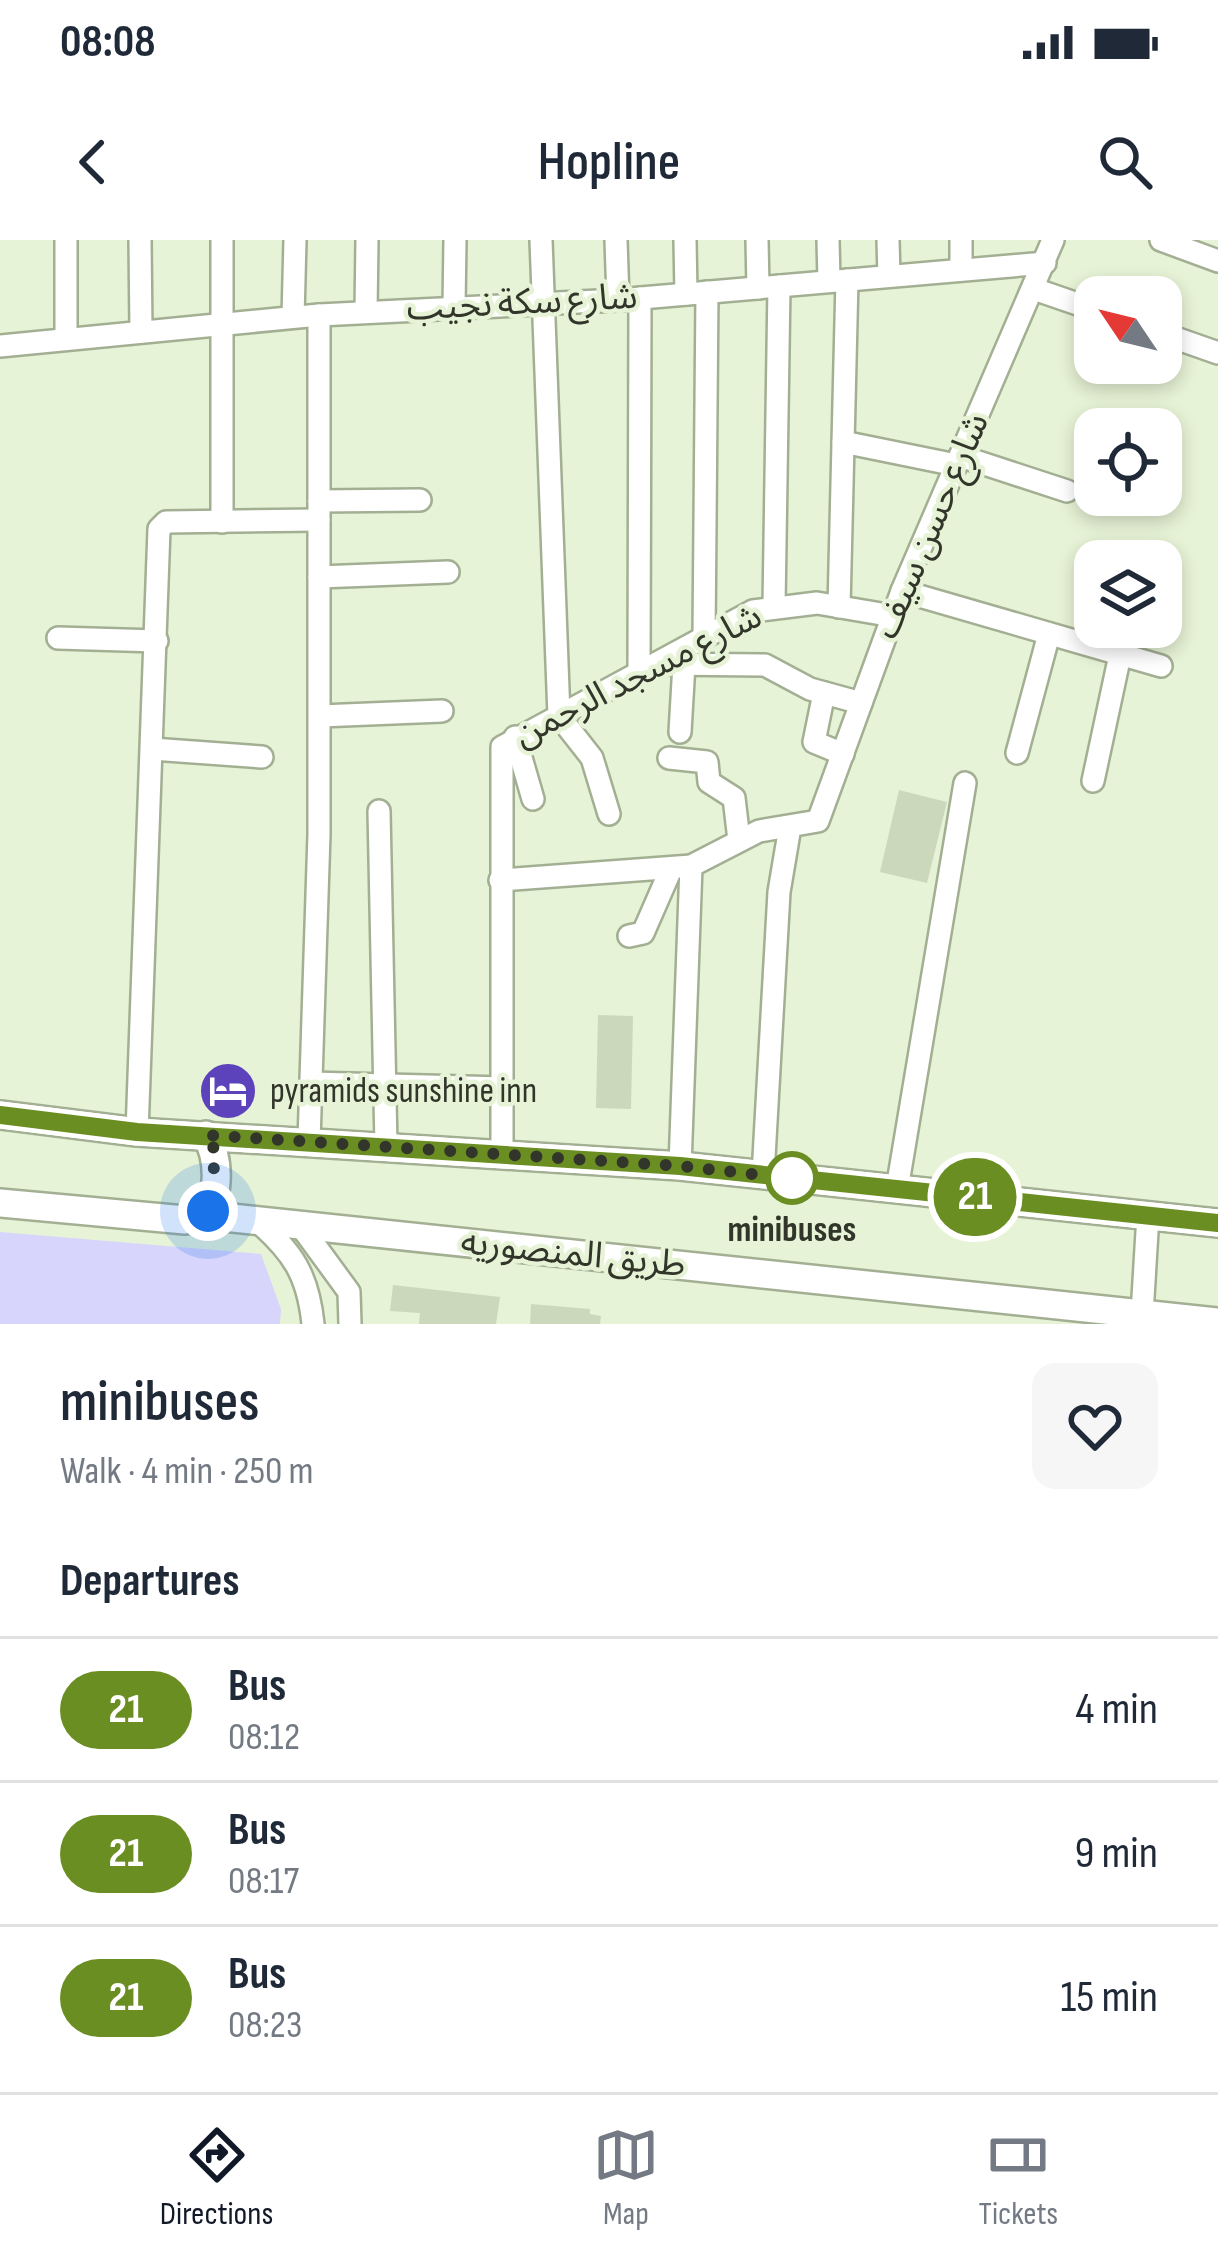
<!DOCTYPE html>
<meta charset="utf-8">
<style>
:root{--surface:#fff;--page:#f6f6f7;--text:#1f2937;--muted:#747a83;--line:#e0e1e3;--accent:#111827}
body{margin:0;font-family:"Sofia Sans Condensed","Noto Sans Arabic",sans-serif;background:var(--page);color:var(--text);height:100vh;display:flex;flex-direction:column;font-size:45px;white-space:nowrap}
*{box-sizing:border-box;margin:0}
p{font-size:39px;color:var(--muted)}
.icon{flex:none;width:66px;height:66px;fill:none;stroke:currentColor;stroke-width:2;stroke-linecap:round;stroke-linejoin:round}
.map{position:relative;height:1084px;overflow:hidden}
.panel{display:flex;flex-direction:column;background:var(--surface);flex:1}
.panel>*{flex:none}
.badge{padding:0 24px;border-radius:39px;font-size:42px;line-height:78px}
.needle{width:78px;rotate:305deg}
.tools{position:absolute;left:1074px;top:36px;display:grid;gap:24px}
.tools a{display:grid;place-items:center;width:108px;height:108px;border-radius:24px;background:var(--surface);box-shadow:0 6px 18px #0003;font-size:60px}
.you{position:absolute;width:60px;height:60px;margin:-30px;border:9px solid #fff;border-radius:50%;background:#1a73e8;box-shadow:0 0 0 18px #1a73e833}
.map>.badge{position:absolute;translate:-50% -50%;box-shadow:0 0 0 6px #fff}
h2{padding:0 60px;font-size:45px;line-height:108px}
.round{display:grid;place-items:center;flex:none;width:126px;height:126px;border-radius:24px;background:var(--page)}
.overview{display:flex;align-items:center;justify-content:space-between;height:204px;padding:0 60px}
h1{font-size:57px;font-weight:600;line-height:90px}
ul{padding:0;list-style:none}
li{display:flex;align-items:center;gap:36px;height:144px;padding:0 60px;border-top:3px solid var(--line)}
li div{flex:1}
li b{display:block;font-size:45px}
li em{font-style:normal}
li .badge{min-width:132px;font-weight:700;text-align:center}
.status{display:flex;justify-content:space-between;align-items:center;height:84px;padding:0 60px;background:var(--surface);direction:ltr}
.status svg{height:33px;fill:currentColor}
header{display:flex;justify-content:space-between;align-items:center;height:156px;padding:0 60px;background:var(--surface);font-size:54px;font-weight:600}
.menu{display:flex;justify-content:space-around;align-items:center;height:168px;border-top:3px solid var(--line);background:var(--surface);font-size:33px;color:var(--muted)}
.menu a{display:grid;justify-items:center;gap:6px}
.menu .on{color:var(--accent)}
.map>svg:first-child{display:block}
.green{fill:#d7d5fc}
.building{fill:#ccd8bb}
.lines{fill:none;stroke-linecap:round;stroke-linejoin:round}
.minor-casing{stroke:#a3af93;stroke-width:26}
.major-casing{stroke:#a3af93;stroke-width:32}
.minor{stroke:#fff;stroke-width:21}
.major{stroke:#fff;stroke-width:27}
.line-casing{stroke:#fff;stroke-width:27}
.line{stroke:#6b8e23;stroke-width:18}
.walk{stroke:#31352a;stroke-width:12;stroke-dasharray:0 21.6}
.stop-dot{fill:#fff;stroke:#6b8e23;stroke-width:6}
.labels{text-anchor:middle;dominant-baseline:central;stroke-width:9;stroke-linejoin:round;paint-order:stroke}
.street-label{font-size:36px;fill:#31352a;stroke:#e7f3d6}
.poi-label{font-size:36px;fill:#31352a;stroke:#e7f3d6;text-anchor:start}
.stop-label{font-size:36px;font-weight:bold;fill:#31352a;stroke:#e7f3d6}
</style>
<div class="status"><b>08:08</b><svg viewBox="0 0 49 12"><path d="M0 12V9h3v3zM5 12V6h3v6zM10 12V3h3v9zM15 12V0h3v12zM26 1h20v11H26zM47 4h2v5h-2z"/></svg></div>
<header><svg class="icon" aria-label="back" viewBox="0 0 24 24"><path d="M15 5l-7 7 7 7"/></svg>Hopline<svg class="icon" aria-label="search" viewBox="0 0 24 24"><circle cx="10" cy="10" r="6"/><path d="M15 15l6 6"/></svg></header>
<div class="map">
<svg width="1218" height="1084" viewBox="0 0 1218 1084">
<rect width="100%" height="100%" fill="#e7f3d6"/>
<!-- green -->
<path class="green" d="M0,992L261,1014L281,1069L280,1084H0Z"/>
<!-- building -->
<g class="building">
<path d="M899,550L947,562L927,643L880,632Z"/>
<path d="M598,775L633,776L631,869L596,868Z"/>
<path d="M393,1045L500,1057L496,1084H419L420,1073L390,1071Z"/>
<path d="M531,1064L590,1069V1074L601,1076L600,1084H530Z"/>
</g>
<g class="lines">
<!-- minor casing -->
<g class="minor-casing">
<g id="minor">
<path d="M66,0V99"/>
<path d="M140,0L141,92"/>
<path d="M222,0V282"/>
<path d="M541,0L559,476L592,518L609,574"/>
<path d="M616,0L618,60"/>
<path d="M685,0L686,54"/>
<path d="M757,0L758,48"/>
<path d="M828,0L829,41"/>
<path d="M888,0L889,36"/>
<path d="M961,0V30"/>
<path d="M1161,0L1218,21"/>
<path d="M1034,49L1095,70"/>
<path d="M454,67L455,0"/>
<path d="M366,72L367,0"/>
<path d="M293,77L295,0"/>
<path d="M1161,93L1218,113"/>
<path d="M0,106L319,75L618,60L1045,23"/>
<path d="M843,202L956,225"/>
<path d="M960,216L1067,251"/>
<path d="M319,261L420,260"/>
<path d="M319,337L448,332"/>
<path d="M902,351L1161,426"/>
<path d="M774,366L779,46"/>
<path d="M839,367L847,40"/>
<path d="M704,397L707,52"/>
<path d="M58,398L157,401"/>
<path d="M659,424L765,425L810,449L861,463"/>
<path d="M639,436L640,58"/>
<path d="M824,453L814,502L843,514"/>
<path d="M320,476L442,471"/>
<path d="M680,492L684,424"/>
<path d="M515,497L533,559"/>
<path d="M152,509L262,517"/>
<path d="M1017,513L1049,394"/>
<path d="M669,518L707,522L709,542L734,558L739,600"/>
<path d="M1093,541L1120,415"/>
<path d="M379,571L386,906"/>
<path d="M500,640L691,626L759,591L818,581L902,351L1053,0"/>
<path d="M629,696L643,693L671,629"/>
<path d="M311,843L504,848"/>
<path d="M137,892L159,289L166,282L319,280"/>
<path d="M309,901L319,594V75"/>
<path d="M502,915V507L753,371L817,363L893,376"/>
<path d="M680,926L691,626"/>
<path d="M763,935L779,652L790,587"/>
<path d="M897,949L965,543"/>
<path d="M256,980C293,1012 308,1035 313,1084"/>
<path d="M300,985L349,1052L350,1084"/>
<path d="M1142,1074L1148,975"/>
</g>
</g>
<!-- major casing -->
<g class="major-casing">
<g id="major">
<path d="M0,875L137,892L680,926L1218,983"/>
<path d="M0,963L185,980L204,975L1218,1082"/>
<path d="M204,975C221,955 219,917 206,895"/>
</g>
</g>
<!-- minor -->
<use href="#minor" class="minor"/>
<!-- major -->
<use href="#major" class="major"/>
</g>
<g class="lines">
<!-- line casing -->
<g class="line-casing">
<path id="line" d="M0,875L137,892L680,926L1218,983"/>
</g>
<!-- line -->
<use href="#line" class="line"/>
<!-- walk -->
<path class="walk" d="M208,971L216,912L206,895L680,926L807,940L792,938"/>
</g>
<!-- icons -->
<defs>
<g id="hotel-disc" transform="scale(3)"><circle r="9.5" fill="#5c43bb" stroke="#e7f3d6"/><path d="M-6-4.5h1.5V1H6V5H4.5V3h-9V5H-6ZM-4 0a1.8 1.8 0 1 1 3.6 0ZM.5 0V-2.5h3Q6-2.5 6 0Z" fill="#fff"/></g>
</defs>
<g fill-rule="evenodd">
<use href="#hotel-disc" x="228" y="851"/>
</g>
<!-- markers -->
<circle class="stop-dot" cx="792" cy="938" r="24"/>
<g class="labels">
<!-- street labels -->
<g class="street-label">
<text transform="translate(522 63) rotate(-3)">شارع سكة نجيب</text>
<text transform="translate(932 286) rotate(-67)">شارع حسن سيف</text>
<text transform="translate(638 436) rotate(-27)">شارع مسجد الرحمن</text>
<text transform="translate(573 1014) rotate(6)">طريق المنصوريه</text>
</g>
<!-- poi labels -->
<g class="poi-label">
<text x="270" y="851">pyramids sunshine inn</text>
</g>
<!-- stop labels -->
<g class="stop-label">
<text x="792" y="990">minibuses</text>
</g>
</g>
</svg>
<div class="tools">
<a><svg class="needle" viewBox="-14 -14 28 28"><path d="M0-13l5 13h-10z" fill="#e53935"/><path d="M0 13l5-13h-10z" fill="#747a83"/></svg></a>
<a><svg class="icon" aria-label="locate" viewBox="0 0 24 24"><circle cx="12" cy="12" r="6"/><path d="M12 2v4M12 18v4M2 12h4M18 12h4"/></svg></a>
<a><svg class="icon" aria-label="layers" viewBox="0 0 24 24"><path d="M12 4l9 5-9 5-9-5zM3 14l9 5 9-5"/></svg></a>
</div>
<div class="you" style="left:208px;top:971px"></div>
<b class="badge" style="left:975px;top:957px;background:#6b8e23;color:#fff">21</b>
</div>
<section class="panel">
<div class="overview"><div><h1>minibuses</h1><p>Walk · 4 min · 250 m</p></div><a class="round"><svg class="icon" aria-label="heart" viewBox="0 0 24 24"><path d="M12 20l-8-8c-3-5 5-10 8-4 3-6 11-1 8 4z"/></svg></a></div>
<h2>Departures</h2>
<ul>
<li><span class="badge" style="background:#6b8e23;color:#fff">21</span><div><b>Bus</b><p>08:12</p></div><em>4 min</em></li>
<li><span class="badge" style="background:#6b8e23;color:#fff">21</span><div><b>Bus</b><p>08:17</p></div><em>9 min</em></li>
<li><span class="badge" style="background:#6b8e23;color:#fff">21</span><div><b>Bus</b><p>08:23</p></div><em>15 min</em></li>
</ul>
</section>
<nav class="menu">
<a class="on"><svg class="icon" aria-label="directions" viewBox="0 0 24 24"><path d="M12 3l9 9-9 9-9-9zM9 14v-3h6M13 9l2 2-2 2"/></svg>Directions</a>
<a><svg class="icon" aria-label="map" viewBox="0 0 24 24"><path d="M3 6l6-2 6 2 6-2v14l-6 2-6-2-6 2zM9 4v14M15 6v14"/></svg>Map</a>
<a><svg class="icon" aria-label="tickets" viewBox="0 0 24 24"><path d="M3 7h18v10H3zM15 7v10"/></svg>Tickets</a>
</nav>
